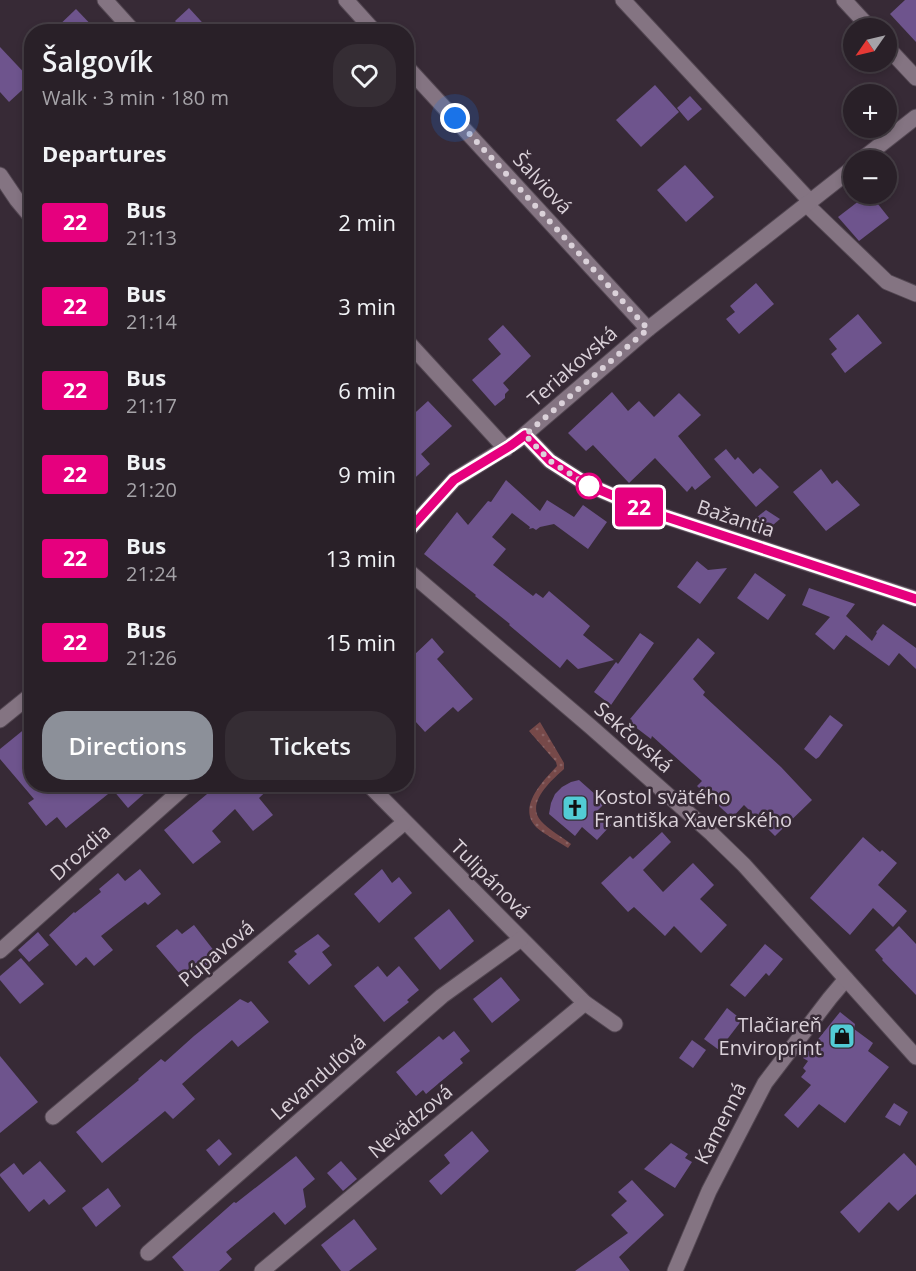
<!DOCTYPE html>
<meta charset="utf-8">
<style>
:root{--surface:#292028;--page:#352d34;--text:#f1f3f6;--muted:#a5a3a8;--line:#453e45;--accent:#8c9099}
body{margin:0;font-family:"Open Sans",sans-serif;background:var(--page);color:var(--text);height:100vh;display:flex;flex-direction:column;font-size:22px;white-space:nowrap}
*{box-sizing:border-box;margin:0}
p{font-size:20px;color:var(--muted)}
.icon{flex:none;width:33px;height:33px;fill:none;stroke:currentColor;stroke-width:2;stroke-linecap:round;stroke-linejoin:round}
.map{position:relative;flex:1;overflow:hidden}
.details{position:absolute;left:24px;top:24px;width:390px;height:768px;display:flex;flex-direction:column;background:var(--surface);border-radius:24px;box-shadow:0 3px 9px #0003,0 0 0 2px var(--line)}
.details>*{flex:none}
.badge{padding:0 12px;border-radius:4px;font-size:21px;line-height:39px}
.needle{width:39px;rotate:236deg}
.controls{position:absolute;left:843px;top:18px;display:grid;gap:12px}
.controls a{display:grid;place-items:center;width:54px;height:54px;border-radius:50%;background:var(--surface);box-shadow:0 3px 9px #0003,0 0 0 2px var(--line);font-size:30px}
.you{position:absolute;width:30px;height:30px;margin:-15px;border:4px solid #fff;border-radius:50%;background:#1a73e8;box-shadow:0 0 0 9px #1a73e833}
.map>.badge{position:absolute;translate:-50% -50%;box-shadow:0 0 0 3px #fff}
h2{padding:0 18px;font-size:22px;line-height:54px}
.round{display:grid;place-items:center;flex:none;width:63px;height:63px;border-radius:24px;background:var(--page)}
.headline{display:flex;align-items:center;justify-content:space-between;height:102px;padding:0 18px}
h1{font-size:28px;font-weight:600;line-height:45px}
.cta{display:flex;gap:12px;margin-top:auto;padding:12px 18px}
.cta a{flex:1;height:69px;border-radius:24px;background:var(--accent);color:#fff;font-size:24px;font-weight:600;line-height:69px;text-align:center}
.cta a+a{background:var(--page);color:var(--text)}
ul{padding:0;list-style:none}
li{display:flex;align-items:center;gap:18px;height:84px;padding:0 18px}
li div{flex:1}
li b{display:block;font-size:22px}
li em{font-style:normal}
li .badge{min-width:66px;font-weight:700;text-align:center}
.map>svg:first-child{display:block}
.grass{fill:url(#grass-dots)}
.building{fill:#6e548d}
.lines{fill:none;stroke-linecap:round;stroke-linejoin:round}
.street-casing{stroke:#534752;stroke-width:17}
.secondary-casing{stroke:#534752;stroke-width:17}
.street{stroke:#847482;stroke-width:15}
.secondary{stroke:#847482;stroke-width:15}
.line-casing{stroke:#fff;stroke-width:14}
.line{stroke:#e6007e;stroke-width:9}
.walk{stroke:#dad1d9;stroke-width:6;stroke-dasharray:0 10.8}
.stop-dot{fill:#fff;stroke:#e6007e;stroke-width:3}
.labels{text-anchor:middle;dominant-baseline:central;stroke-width:5;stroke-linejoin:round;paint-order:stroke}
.street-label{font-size:20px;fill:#dad1d9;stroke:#372a36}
.poi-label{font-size:20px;fill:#dad1d9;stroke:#372a36;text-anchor:start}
</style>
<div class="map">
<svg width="916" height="1271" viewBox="0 0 916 1271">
<defs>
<pattern id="grass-dots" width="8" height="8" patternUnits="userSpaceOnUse" patternTransform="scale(1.5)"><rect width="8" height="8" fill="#764949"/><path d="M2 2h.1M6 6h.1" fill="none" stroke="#896263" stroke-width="1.8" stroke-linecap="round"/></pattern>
</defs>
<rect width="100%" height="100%" fill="#372a36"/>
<!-- grass -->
<path class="grass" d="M540,722L564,763V769C552,780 525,803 541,821C548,829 562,837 571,844L568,848C558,841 545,835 536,827C517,807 543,781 557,766L556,762L529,731Z"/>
<!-- building -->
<g class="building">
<path d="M905,0H916V42L890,14Z"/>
<path d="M189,8L211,32H185L175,21Z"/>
<path d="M76,9L98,32H52Z"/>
<path d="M0,47L32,81L9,102L0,92Z"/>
<path d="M655,85L679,112L641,147L616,120Z"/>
<path d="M690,96L702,109L688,121L677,108Z"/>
<path d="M685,165L714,197L686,222L657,190Z"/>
<path d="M868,194H870L889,218L859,241L838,217Z"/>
<path d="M756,283L774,304L739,334L726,319L735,312L730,306Z"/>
<path d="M858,314L882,343L845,373L831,354L837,349L829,339Z"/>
<path d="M503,325L531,356L503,383L509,390L505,394V398L495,406L472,380L501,354L488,339Z"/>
<path d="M612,392L628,411L639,401L654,417L679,393L701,415L678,436L711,477L695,490L692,486L687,492L655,458L629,483L593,445L586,451L568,433Z"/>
<path d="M428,401L452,426L421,454L430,464L406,486V421Z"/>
<path d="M726,449L735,460L738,457L753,474L760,468L779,487L756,507L714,459Z"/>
<path d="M821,469L832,484L837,480L860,505L826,531L793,492Z"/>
<path d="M506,480L540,511L547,500L574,517L583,505L607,522L588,549L554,524L540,527L536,530L533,528L529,529L530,527L512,513L492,537L506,549L493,565L533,596L536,593L543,598L549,591L590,626L583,635L614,660L578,669L567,659L560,668L509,625L510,624L475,596L476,595L424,554L457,512L468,525L488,501L491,502Z"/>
<path d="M766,510L780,519L766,531L751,522Z"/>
<path d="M697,561L708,570L727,568L700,604L677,587Z"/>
<path d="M755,573L786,595L768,620L737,598Z"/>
<path d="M809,588L855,604L846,616L872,641L877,633L876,632L883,624L916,648V669L899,653L889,666L846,635L834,650L815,634L830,617L802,605Z"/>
<path d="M640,633L654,643L611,705L594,692L616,662L618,664Z"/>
<path d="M432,638L444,652L437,659L473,699L458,712L453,707L425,732L406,711V667L415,658L413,656Z"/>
<path d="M698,638L715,653L693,679L705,692L703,695L781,767L812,800L775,836L744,805L732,818L697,786L702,781L652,736L651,739L630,723L632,720L630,719Z"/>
<path d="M830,715L843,725L819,757L816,759L804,749Z"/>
<path d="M32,723V748L22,756L32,767V784H155L128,808L113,790L66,828L57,817L46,826L28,803L34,799L0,759V749Z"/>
<path d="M579,780L605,803L596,812L611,825L597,840L582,827L575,836L549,814L551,803L555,794L562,787L571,782Z"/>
<path d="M219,784H274L259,798L273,815L253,831L235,809L212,831L221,842L193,864L164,830Z"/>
<path d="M662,832L671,842L643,870L663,892L693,863L714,885L700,899L727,925L701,953L674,926L665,936L634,907L628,912L601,883L630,856L633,859Z"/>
<path d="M863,837L880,852L882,850L897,863L878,885L907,911L893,927L873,908L850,935L810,898Z"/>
<path d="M140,869L161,894L148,905L145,902L101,936L113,950L94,966L86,957L76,966L49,935L74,912L75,913L101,892L99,889L118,873L125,881Z"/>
<path d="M382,869L392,883L399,877L412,893L379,923L354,894Z"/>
<path d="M449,909L474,941L440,970L414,938Z"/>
<path d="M194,925L218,956L186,981L156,946L177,929L182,934Z"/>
<path d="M899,926L916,944V995L882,960L883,959L875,950Z"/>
<path d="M38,932L49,945L29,962L18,950Z"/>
<path d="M318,934L330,946L322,952L332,965L309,985L288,962L297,954L294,951Z"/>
<path d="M765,944L783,959L769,976L766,973L745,997L730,985Z"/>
<path d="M21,958L44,984L20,1004L0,980V976Z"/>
<path d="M378,966L387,977L399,966L419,990L407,1000L409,1002L384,1022L354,986Z"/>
<path d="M501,977L520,1000L492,1023L473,999Z"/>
<path d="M240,999L248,1003L251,1001L269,1022L238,1047L232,1040L182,1084L195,1099L173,1119L165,1111L102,1163L76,1132L139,1080L138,1079L161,1059L165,1062L194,1036Z"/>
<path d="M727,1008L742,1020L719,1050L704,1039Z"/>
<path d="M840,1012L855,1024L854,1029L873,1043L868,1051L889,1067L845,1123L819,1104L798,1128L784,1115L811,1085L801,1077L806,1071L803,1068L808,1061L803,1058Z"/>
<path d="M454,1031L470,1051L460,1059L463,1063L426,1094L423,1090L416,1096L396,1072L439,1036L443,1040Z"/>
<path d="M692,1040L706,1050L693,1068L679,1058Z"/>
<path d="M0,1056L38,1102L0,1133Z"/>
<path d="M894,1103L908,1112L900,1126L885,1117Z"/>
<path d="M472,1131L489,1151L441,1195L429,1181L450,1163L444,1155Z"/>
<path d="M219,1139L232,1154L219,1166L206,1150Z"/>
<path d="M671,1143L688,1154L685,1158L692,1162L675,1188L644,1169Z"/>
<path d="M904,1153L916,1166V1194L898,1211L889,1202L859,1233L840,1212Z"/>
<path d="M296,1156L315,1179L303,1189L306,1207L285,1225L274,1212L226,1252L232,1259L219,1271H184L172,1257L234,1202L236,1203Z"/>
<path d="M40,1161L66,1191L49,1205L44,1199L29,1212L0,1176V1174L14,1163L23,1175Z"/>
<path d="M341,1161L357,1179L343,1191L327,1173Z"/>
<path d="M632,1180L664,1215L619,1257L630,1271H575L628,1233L611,1215L627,1201L618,1192Z"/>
<path d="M108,1188L121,1206L96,1227L82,1208Z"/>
<path d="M354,1219L377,1249L349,1271H341L321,1245Z"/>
</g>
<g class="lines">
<!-- street casing -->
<g class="street-casing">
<g id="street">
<path d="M105,0L134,32"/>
<path d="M346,0L375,32"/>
<path d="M623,0L810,201"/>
<path d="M844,0L870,28"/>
<path d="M886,46L916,78"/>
<path d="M406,66L648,329"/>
<path d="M0,175L17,200L32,218"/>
<path d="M806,204L887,282L916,294"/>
<path d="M406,340L506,449"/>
<path d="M525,435L550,461L586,484L651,512L916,599"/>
<path d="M0,720L32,694"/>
<path d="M368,784L585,1003L615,1024"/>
<path d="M0,951L188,784"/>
<path d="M53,1117L405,822"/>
<path d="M148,1253L442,996L521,939"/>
<path d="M262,1271L585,1003"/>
<path d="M675,1271L709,1191L765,1083L830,998L846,979"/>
</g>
</g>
<!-- secondary casing -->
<g class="secondary-casing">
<g id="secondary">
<path d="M861,160L916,117"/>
<path d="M406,533L454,480L517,441L648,329L854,167"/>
<path d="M406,569L591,727L712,834L744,865L916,1057"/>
</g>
</g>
<!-- street -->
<use href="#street" class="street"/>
<!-- secondary -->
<use href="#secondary" class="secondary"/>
</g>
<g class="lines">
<!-- line casing -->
<g class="line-casing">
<path id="line" d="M406,533L454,480L510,446L525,435L550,461L586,484L651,512L916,599"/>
</g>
<!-- line -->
<use href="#line" class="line"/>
<!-- walk -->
<path class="walk" d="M455,118L648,329L525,435L550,461L589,486"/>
</g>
<!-- icons -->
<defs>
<g id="church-square" transform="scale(1.35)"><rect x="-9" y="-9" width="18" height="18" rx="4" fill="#52ccd5" stroke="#372a36"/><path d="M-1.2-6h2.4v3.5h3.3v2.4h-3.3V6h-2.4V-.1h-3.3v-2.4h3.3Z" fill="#111"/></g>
<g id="shop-square" transform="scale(1.35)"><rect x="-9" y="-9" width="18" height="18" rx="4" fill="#52ccd5" stroke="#372a36"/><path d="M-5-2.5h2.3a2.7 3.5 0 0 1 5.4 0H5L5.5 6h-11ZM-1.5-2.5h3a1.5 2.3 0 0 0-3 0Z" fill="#111"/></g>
</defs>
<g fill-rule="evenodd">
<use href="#church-square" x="575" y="808"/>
<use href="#shop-square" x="842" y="1036"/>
</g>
<!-- markers -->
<circle class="stop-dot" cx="589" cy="486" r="12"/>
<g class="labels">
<!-- street labels -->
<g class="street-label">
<text transform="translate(543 183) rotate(47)">Šalviová</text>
<text transform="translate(572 366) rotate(-41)">Teriakovská</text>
<text transform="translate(736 518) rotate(18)">Bažantia</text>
<text transform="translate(634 737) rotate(41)">Sekčovská</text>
<text transform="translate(80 852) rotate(-42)">Drozdia</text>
<text transform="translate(491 879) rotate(45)">Tulipánová</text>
<text transform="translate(216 953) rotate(-40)">Púpavová</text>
<text transform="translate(318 1077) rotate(-41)">Levanduľová</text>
<text transform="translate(410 1121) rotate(-40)">Nevädzová</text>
<text transform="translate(720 1123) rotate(-63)">Kamenná</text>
</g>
<!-- poi labels -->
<g class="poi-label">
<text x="594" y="796">Kostol svätého<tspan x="594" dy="23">Františka Xaverského</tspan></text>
<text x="822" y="1024" text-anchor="end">Tlačiareň<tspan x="822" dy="23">Enviroprint</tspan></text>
</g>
</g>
</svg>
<div class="controls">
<a><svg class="needle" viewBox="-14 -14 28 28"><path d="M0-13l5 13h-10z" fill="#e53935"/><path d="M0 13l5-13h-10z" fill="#a5a3a8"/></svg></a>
<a>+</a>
<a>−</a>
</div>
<div class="you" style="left:455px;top:118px"></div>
<b class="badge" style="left:639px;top:507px;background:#e6007e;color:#fff">22</b>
<section class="details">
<div class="headline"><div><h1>Šalgovík</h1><p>Walk · 3 min · 180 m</p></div><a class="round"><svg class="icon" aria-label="heart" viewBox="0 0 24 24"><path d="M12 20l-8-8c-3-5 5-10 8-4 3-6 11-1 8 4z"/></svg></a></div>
<h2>Departures</h2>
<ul>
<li><span class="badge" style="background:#e6007e;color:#fff">22</span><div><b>Bus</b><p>21:13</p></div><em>2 min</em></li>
<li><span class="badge" style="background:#e6007e;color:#fff">22</span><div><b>Bus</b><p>21:14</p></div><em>3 min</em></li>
<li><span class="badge" style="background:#e6007e;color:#fff">22</span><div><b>Bus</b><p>21:17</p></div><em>6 min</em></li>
<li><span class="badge" style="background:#e6007e;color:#fff">22</span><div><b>Bus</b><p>21:20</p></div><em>9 min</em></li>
<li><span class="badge" style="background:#e6007e;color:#fff">22</span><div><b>Bus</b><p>21:24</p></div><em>13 min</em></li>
<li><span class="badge" style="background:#e6007e;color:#fff">22</span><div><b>Bus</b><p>21:26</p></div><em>15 min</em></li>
</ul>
<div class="cta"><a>Directions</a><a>Tickets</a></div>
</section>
</div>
